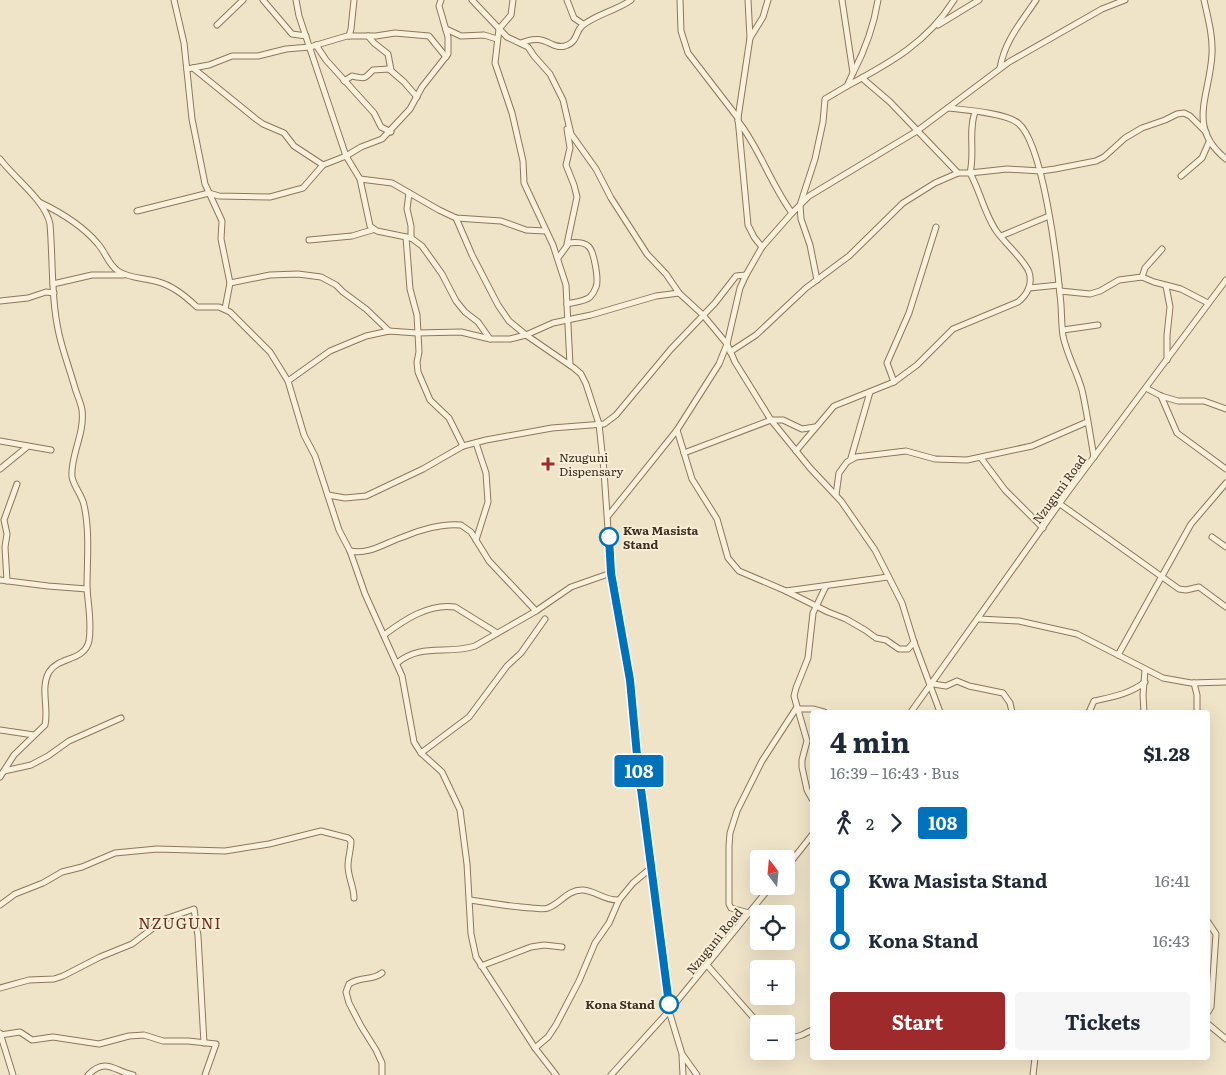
<!DOCTYPE html>
<meta charset="utf-8">
<style>
:root{--surface:#fff;--page:#f6f6f7;--text:#1f2937;--muted:#747a83;--accent:#9e2a2b}
body{margin:0;font-family:Literata,serif;background:var(--page);color:var(--text);height:100vh;display:flex;flex-direction:column;font-size:19px;white-space:nowrap}
*{box-sizing:border-box;margin:0}
p{font-size:16px;color:var(--muted)}
.icon{flex:none;width:28px;height:28px;fill:none;stroke:currentColor;stroke-width:2;stroke-linecap:round;stroke-linejoin:round}
.map{position:relative;flex:1;overflow:hidden}
.panel{position:absolute;left:810px;top:710px;width:400px;height:350px;display:flex;flex-direction:column;background:var(--surface);border-radius:5px;box-shadow:0 5px 20px #0002}
.panel>*{flex:none}
.badge{padding:0 10px;border-radius:4px;font-size:18px;line-height:32px}
.needle{width:32px;rotate:344deg}
.tools{position:absolute;left:750px;top:850px;display:grid;gap:10px}
.tools a{display:grid;place-items:center;width:45px;height:45px;border-radius:5px;background:var(--surface);box-shadow:0 5px 20px #0002;font-size:25px}
.map>.badge{position:absolute;translate:-50% -50%;box-shadow:0 0 0 2px #fff}
.legs{display:flex;align-items:center;gap:8px;height:55px;padding:0 20px;font-size:16px}
.legs p{margin-inline-start:auto}
.overview{display:flex;align-items:center;justify-content:space-between;height:85px;padding:0 20px}
h1{font-size:28px;font-weight:700;line-height:38px}
.button{display:flex;gap:10px;margin-top:auto;padding:10px 20px}
.button a{flex:1;height:58px;border-radius:5px;background:var(--accent);color:#fff;font-size:20px;font-weight:700;line-height:58px;text-align:center}
.button a+a{background:var(--page);color:var(--text)}
ul{padding:0 20px;list-style:none}
li{display:flex;align-items:center;gap:18px;height:60px;font-size:19px}
li i{display:grid;place-items:center;width:8px;height:100%;margin:0 6px;background:currentColor}
li i::after{content:'';width:12px;height:12px;margin:-6px;border:4px solid;border-radius:50%;background:var(--surface)}
li p{margin-inline-start:auto}
li:first-child i{background:linear-gradient(#0000 50%,currentColor 0)}
li:last-child i{background:linear-gradient(currentColor 50%,#0000 0)}
.map>svg:first-child{display:block}
.lines{fill:none;stroke-linecap:round;stroke-linejoin:round}
.minor-casing{stroke:#8d765c;stroke-width:7}
.minor{stroke:#faf1dc;stroke-width:5}
.line-1-casing{stroke:#fff;stroke-width:11}
.line-1{stroke:#0072bc;stroke-width:8}
.poi-dot{fill:#9e2a2b;stroke:#f7eed8;stroke-width:2}
.stop-1-dot{fill:#fff;stroke:#0072bc;stroke-width:2.5}
.labels{text-anchor:middle;dominant-baseline:central;stroke-width:4;stroke-linejoin:round;paint-order:stroke}
.poi-label{font-size:12px;fill:#3d2e20;stroke:#f7eed8;text-anchor:start}
.street-label{font-size:12px;fill:#3d2e20;stroke:#f7eed8}
.stop-label{font-size:12px;font-weight:bold;fill:#3d2e20;stroke:#f7eed8;text-anchor:start}
.quarter-label{font-size:15px;letter-spacing:1px;fill:#6b2e1e;stroke:#f7eed8}
</style>
<div class="map">
<svg width="1226" height="1075" viewBox="0 0 1226 1075">
<rect width="100%" height="100%" fill="#f0e4c8"/>
<g class="lines">
<!-- minor casing -->
<g class="minor-casing">
<g id="minor">
<path d="M174,0L184,43L192,119L205,184L222,221L221,239L230,283L225,309"/>
<path d="M263,0L292,34L306,36"/>
<path d="M296,0L299,16L346,156L360,179L370,226L377,231L411,238L422,246L442,274L456,301L465,312L478,322L490,339H510L526,335L574,368L581,374L586,384L599,424L604,471L611,573L616,594L629,680L638,766L669,1011L682,1054L697,1075"/>
<path d="M472,0L507,37L528,47L534,56L550,74L563,100L571,134L596,169L611,198L647,254L666,274L679,293L703,315L727,344L735,362L771,420L810,468L841,501L875,550L902,603L914,642L940,712"/>
<path d="M513,0L511,15L499,29L495,63L512,113L523,161L524,183L553,245L566,285L570,365"/>
<path d="M567,0L574,18L583,24"/>
<path d="M680,0L681,31L688,53L738,118"/>
<path d="M748,0L750,38L738,118L748,225L754,237L762,247"/>
<path d="M1204,0C1208,18 1213,36 1212,54C1210,96 1186,127 1226,159"/>
<path d="M217,25L243,0"/>
<path d="M938,25L979,0"/>
<path d="M446,29L461,36L484,35L497,39"/>
<path d="M349,36L351,29L354,0"/>
<path d="M368,36L374,43L388,54L391,70"/>
<path d="M750,38L763,17L768,0"/>
<path d="M521,43C546,32 550,50 565,46C578,42 575,32 582,26C594,15 618,10 631,0"/>
<path d="M316,45L326,60L374,113L381,127L391,132"/>
<path d="M193,68L256,119L263,124L284,133L294,146L323,165"/>
<path d="M1000,68C1005,40 1021,23 1036,0"/>
<path d="M187,69L209,65L232,56H258L286,49L310,47L347,36H376L395,33L429,36L446,57"/>
<path d="M853,73C865,50 874,25 878,0"/>
<path d="M344,81L352,76C366,79 364,79 373,70L389,69L404,82L417,97"/>
<path d="M847,86C890,63 928,42 954,0"/>
<path d="M948,108C965,110 1006,113 1018,123C1043,143 1057,261 1060,295C1062,308 1061,323 1063,336C1067,355 1077,372 1082,390C1087,412 1090,435 1094,457"/>
<path d="M975,112C968,131 975,153 970,173L1007,169L1041,171L1055,169L1096,161L1104,157L1125,138L1142,128L1165,120L1177,114L1184,113L1190,116L1206,132"/>
<path d="M738,121C760,149 770,183 792,213"/>
<path d="M567,129L570,148L566,165L574,185L577,197L567,244"/>
<path d="M0,159C15,179 45,200 50,224C53,260 51,299 59,334C63,352 70,370 75,388C77,395 81,403 82,410C85,434 70,456 72,477C74,487 82,495 84,505C90,531 87,561 87,588C88,605 92,623 89,641C84,662 59,656 49,672C40,688 49,708 45,725L14,755L0,777"/>
<path d="M1181,176L1202,158L1209,142"/>
<path d="M360,179L392,183L439,210L456,218L501,221L526,230L545,231"/>
<path d="M409,193L407,209L411,226V238"/>
<path d="M39,202C60,212 83,226 98,244C106,253 108,264 118,271C128,278 143,278 155,281C172,285 184,295 197,307H219L230,312L270,352L288,381L304,435L315,456L339,530L350,551L365,594L402,676L414,742L421,753L442,772L460,810L467,864L471,934L476,957L535,1048L556,1075"/>
<path d="M137,211L209,193L219,196L270,197L303,188L323,165L346,156L361,147L382,139L410,109L422,87L448,54V37L439,6L441,0"/>
<path d="M456,218L472,255L498,305L509,321L526,335L553,323L591,315L656,296L679,293"/>
<path d="M1001,236L1049,216"/>
<path d="M406,237L410,289L417,315L419,352L417,362L418,372L430,400L449,418L463,446"/>
<path d="M309,240L352,236L372,230"/>
<path d="M558,258L569,243C574,242 584,242 588,246C594,250 599,280 596,287C595,290 592,295 590,297C584,302 574,302 567,304"/>
<path d="M1142,277L1145,268L1162,249"/>
<path d="M817,280L810,245L801,219L800,205L815,159L823,122L825,99L847,86L853,73L842,0"/>
<path d="M230,283L270,275L298,274L321,277L336,285L343,292L366,309L389,331"/>
<path d="M53,284L92,275H124"/>
<path d="M1166,286L1170,307L1167,335V360"/>
<path d="M1029,288L1059,285"/>
<path d="M1060,291L1090,294L1100,291L1119,280L1142,277L1154,282L1181,289L1208,303"/>
<path d="M0,301L28,298L46,292L54,293"/>
<path d="M1063,330L1098,325"/>
<path d="M730,352L756,335L806,288L849,256L903,203L935,183L958,173"/>
<path d="M288,381L330,351L366,336L389,331L417,333L461,332L490,339"/>
<path d="M894,382L887,363L909,313L936,227"/>
<path d="M1146,388L1161,396L1178,401H1204L1226,409"/>
<path d="M1161,396L1177,433L1226,469"/>
<path d="M677,430L692,479L717,519L728,558L739,571L786,591L888,577"/>
<path d="M0,441L51,450"/>
<path d="M476,443L486,473L488,502L476,540"/>
<path d="M796,451L834,406L894,382L917,365L953,329L1018,302C1027,295 1033,284 1029,272C1024,259 1003,242 995,229C984,212 980,191 970,173H958L890,102L862,78"/>
<path d="M684,453L771,420H783L802,429L815,427"/>
<path d="M851,458L870,392"/>
<path d="M981,458L1005,490L1043,528"/>
<path d="M0,469L27,447"/>
<path d="M328,495L345,498L366,496L423,469L463,446L486,440L552,428L604,424L616,415L671,349L715,303L736,276L746,275"/>
<path d="M836,495L839,473L847,462L856,457L906,451L935,459L967,460L1032,446L1087,422"/>
<path d="M1060,504L1179,589L1186,590L1199,587L1226,607"/>
<path d="M608,516L677,430L719,364L727,344L740,288L746,275L762,247L792,213L809,196L917,131L1009,62L1102,9L1125,0"/>
<path d="M1212,537L1226,547"/>
<path d="M350,551C369,555 385,543 403,537C419,530 443,523 461,525L471,532L489,561L536,611"/>
<path d="M0,580L48,586L87,589"/>
<path d="M7,581L5,547L7,534L4,520L17,484"/>
<path d="M786,591L828,612L846,619L865,630L876,638L886,640L899,649H908L914,642"/>
<path d="M979,619L1019,621L1077,634L1163,678L1191,683L1226,682"/>
<path d="M384,635C404,620 429,603 455,607L497,633"/>
<path d="M1118,655L1191,524L1226,483"/>
<path d="M397,663C421,643 447,655 475,646L536,611L571,587L611,573"/>
<path d="M1194,683L1197,695V712"/>
<path d="M933,684L946,686L957,681L969,686L1003,693L1010,703L1012,712"/>
<path d="M798,709H813L824,712"/>
<path d="M911,712L1067,493L1226,280"/>
<path d="M1089,712L1094,701C1112,697 1130,694 1145,682"/>
<path d="M1144,712L1143,695L1145,670"/>
<path d="M0,730L34,735"/>
<path d="M421,753L469,717L507,666L521,653L545,619"/>
<path d="M4,771L31,765L48,756L69,741L121,718"/>
<path d="M812,799L807,790L802,767V760L807,741L794,696L796,688L808,658L813,613L826,586"/>
<path d="M786,868L812,835"/>
<path d="M470,900C491,903 511,907 532,908C538,908 543,910 548,908C560,904 567,890 582,890C595,890 604,901 619,900"/>
<path d="M0,905L15,894L43,883L62,872L82,867L115,853L157,849L225,851L269,844L321,831L348,838L351,841C351,849 348,858 348,866C348,877 354,887 354,898"/>
<path d="M749,913L731,908L729,904V846L730,833L737,811L762,761L797,707"/>
<path d="M1208,922L1216,934L1211,1007L1208,1012"/>
<path d="M707,965L759,1024"/>
<path d="M481,966L531,947L544,945L562,947"/>
<path d="M382,973C372,981 361,976 349,984L346,992L349,1003L361,1026L376,1050L382,1063V1075"/>
<path d="M0,988L29,980L54,979L63,976L100,957L132,944L165,919L194,909L198,936L204,1043"/>
<path d="M1208,1024L1226,1039"/>
<path d="M0,1033L13,1075"/>
<path d="M0,1035L20,1032L32,1040L53,1037L99,1044L129,1036L144,1035L163,1041H188L216,1044L205,1075"/>
<path d="M786,1040L802,1035L812,1030"/>
<path d="M535,1048L548,1037L556,1025L579,981L595,943L609,923L619,900L633,883L652,867"/>
<path d="M682,1056L683,1075"/>
<path d="M88,1075C106,1057 114,1071 133,1075"/>
<path d="M611,1075L669,1011L771,886"/>
<path d="M1033,1075L1035,1058"/>
</g>
</g>
<!-- minor -->
<use href="#minor" class="minor"/>
</g>
<g class="lines">
<!-- line-1 casing -->
<g class="line-1-casing">
<path id="line-1" d="M609,537L611,573L630,680L638,766L669,1004"/>
</g>
<!-- line-1 -->
<use href="#line-1" class="line-1"/>
</g>
<!-- markers -->
<path class="poi-dot" d="M545.5 456.5h5v5h5v5h-5v5h-5v-5h-5v-5h5z"/>
<g class="stop-1-dot">
<circle cx="609" cy="537" r="9"/>
<circle cx="669" cy="1004" r="9"/>
</g>
<g class="labels">
<!-- poi labels -->
<g class="poi-label">
<text x="559" y="457">Nzuguni<tspan x="559" dy="14">Dispensary</tspan></text>
</g>
<!-- street labels -->
<g class="street-label">
<text transform="translate(1059 489) rotate(-54)">Nzuguni Road</text>
<text transform="translate(714 941) rotate(-51)">Nzuguni Road</text>
</g>
<!-- stop labels -->
<g class="stop-label">
<text x="623" y="530">Kwa Masista<tspan x="623" dy="14">Stand</tspan></text>
<text x="655" y="1004" text-anchor="end">Kona Stand</text>
</g>
<!-- quarter labels -->
<g class="quarter-label">
<text x="180" y="922">NZUGUNI</text>
</g>
</g>
</svg>
<div class="tools">
<a><svg class="needle" viewBox="-14 -14 28 28"><path d="M0-13l5 13h-10z" fill="#e53935"/><path d="M0 13l5-13h-10z" fill="#747a83"/></svg></a>
<a><svg class="icon" aria-label="locate" viewBox="0 0 24 24"><circle cx="12" cy="12" r="6"/><path d="M12 2v4M12 18v4M2 12h4M18 12h4"/></svg></a>
<a>+</a>
<a>−</a>
</div>
<b class="badge" style="left:639px;top:771px;background:#0072bc;color:#fff">108</b>
<section class="panel">
<div class="overview"><div><h1>4 min</h1><p>16:39 – 16:43 · Bus</p></div><b>$1.28</b></div>
<div class="legs"><svg class="icon" aria-label="walk" viewBox="0 0 24 24"><circle cx="13" cy="4" r="2"/><path d="M13 8l-2 6 4 7M11 14l-3 7M7 12l3-4h3l4 4"/></svg>2<svg class="icon" aria-label="forward" viewBox="0 0 24 24"><path d="M9 5l7 7-7 7"/></svg><b class="badge" style="background:#0072bc;color:#fff">108</b></div>
<ul>
<li><i style="color:#0072bc"></i><b>Kwa Masista Stand</b><p>16:41</p></li>
<li><i style="color:#0072bc"></i><b>Kona Stand</b><p>16:43</p></li>
</ul>
<div class="button"><a>Start</a><a>Tickets</a></div>
</section>
</div>
